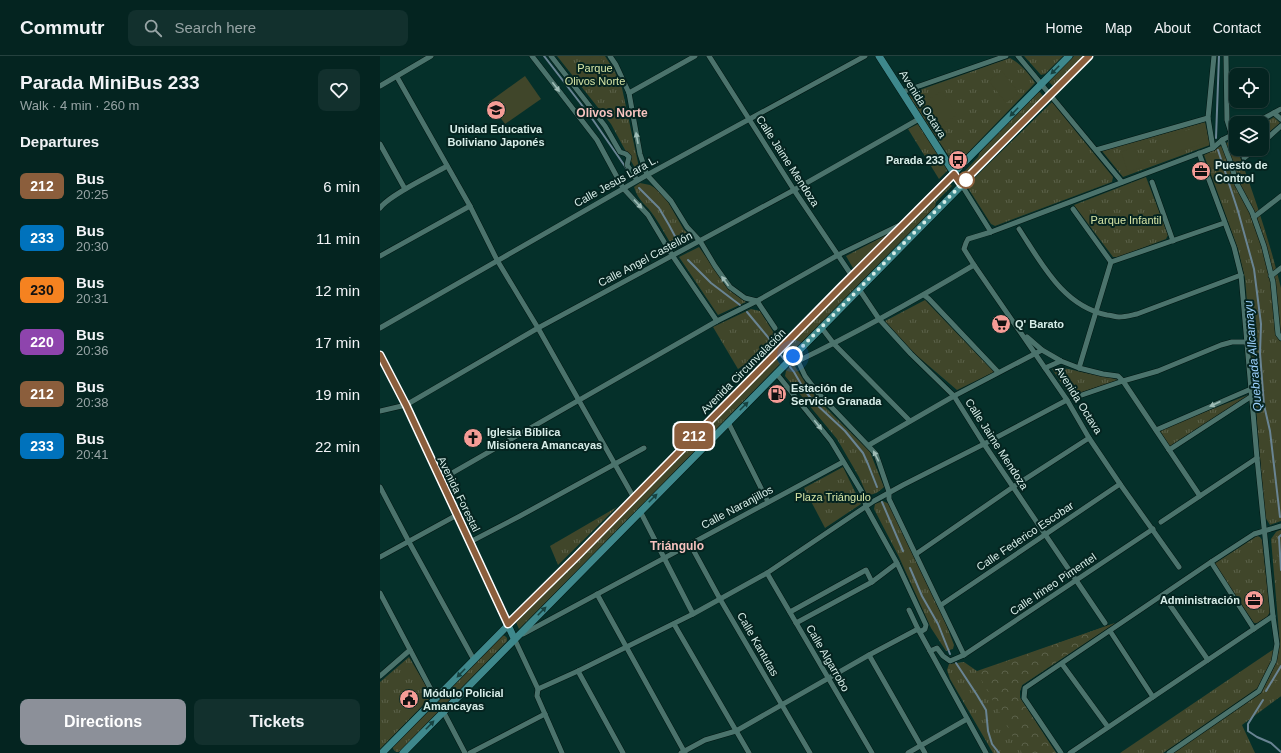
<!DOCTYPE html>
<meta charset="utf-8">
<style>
:root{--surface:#042420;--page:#12302d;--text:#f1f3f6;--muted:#97a4a5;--line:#25413e;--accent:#8c9099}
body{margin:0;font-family:Helvetica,sans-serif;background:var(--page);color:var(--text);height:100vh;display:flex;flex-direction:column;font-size:15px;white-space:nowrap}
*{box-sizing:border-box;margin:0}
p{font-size:13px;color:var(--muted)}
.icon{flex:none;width:22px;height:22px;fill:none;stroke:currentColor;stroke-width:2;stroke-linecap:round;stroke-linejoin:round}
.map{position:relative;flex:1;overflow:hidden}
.drawer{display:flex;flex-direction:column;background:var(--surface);width:380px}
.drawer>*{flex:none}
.badge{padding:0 8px;border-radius:6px;font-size:14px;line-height:26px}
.fabs{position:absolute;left:849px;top:12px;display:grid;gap:8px}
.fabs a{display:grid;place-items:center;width:40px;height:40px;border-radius:8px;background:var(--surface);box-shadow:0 1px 3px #0004,0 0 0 1px var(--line);font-size:20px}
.you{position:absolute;width:20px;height:20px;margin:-10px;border:3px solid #fff;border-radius:50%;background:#1a73e8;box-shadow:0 0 0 6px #1a73e833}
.map>.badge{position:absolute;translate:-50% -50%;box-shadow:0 0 0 2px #fff}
h2{padding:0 20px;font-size:15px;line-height:36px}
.round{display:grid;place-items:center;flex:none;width:42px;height:42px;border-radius:8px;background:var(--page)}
.overview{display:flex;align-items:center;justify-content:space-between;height:68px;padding:0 20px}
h1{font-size:19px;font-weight:700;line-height:30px}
.cta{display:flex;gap:8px;margin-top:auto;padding:8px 20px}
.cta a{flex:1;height:46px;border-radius:8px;background:var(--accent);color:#fff;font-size:16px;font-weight:700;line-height:46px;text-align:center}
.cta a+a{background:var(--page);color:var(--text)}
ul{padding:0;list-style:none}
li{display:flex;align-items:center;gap:12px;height:52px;padding:0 20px}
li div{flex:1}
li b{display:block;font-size:15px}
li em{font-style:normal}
li .badge{min-width:44px;font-weight:700;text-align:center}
header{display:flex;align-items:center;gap:24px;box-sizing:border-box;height:56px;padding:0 20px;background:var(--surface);border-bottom:1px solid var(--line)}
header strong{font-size:19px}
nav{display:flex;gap:22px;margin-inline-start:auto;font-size:14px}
.search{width:280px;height:36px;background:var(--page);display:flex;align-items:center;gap:10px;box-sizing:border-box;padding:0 14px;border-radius:8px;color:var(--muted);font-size:15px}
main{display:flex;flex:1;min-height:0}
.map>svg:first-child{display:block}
.grass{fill:url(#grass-tufts)}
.forest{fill:url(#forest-crowns)}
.pitch{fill:#40462a}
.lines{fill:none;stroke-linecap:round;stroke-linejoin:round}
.stream{stroke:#698493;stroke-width:2}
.street-casing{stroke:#001612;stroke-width:6}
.secondary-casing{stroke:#001612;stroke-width:8}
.street{stroke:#4b736c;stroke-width:5}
.secondary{stroke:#3e888c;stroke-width:7}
.oneway{fill:#164240}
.oneway2{fill:#9fbcb6}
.line-casing{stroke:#fff;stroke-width:9}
.line{stroke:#8b5e3c;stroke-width:6}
.walk{stroke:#d7ede8;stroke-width:4;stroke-dasharray:0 7.2}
.stop-dot{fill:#fff;stroke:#8b5e3c;stroke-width:2}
.labels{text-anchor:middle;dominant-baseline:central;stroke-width:4;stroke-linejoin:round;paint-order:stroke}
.park-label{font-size:11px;fill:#d7e5a6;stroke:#052420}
.street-label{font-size:11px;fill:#d7ede8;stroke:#052420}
.poi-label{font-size:11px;font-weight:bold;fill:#d7ede8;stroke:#052420;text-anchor:start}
.neighbourhood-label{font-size:12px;font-weight:bold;fill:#f7c3bf;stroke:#052420}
.water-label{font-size:12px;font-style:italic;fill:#9dd1fe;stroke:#052420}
</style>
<header>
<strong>Commutr</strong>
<div class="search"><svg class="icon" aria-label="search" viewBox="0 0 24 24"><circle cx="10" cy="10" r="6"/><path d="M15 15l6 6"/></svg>Search here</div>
<nav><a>Home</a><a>Map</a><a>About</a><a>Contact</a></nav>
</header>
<main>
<section class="drawer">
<div class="overview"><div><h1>Parada MiniBus 233</h1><p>Walk · 4 min · 260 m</p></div><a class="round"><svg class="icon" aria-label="heart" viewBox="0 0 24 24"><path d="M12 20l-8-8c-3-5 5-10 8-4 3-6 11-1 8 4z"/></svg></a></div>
<h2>Departures</h2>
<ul>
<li><span class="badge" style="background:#8b5e3c;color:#fff">212</span><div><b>Bus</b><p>20:25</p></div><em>6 min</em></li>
<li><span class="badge" style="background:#0072bc;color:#fff">233</span><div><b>Bus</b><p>20:30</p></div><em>11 min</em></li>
<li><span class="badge" style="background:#f58220;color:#111">230</span><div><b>Bus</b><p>20:31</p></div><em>12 min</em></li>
<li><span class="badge" style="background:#8e44ad;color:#fff">220</span><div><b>Bus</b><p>20:36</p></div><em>17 min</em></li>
<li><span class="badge" style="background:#8b5e3c;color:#fff">212</span><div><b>Bus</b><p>20:38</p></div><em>19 min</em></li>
<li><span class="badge" style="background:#0072bc;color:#fff">233</span><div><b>Bus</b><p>20:41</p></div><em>22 min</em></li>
</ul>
<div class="cta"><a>Directions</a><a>Tickets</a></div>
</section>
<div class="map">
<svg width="901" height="697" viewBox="0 0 901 697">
<defs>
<pattern id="grass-tufts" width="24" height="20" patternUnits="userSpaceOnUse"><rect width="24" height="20" fill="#40462a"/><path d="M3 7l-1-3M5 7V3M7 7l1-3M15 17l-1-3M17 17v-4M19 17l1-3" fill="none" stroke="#5b6149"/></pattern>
<pattern id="forest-crowns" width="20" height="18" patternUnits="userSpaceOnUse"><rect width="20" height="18" fill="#40462a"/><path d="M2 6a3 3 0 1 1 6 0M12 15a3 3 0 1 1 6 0" fill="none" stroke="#5b6149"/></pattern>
</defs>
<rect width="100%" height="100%" fill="#05302a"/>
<!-- grass -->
<g class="grass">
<path d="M177,0H225L234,14L242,32L260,116L256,114L231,68Z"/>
<path d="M644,0H683L665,18L661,19Z"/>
<path d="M694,0H705L675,30H673L669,26L670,24Z"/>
<path d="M630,2C640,7 649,18 655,27L577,108H574L529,40L531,37Z"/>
<path d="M660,36L663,40V42L586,120L583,119V117L598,101L600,96L657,37Z"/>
<path d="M672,46L733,121L732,126L615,170L611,168L588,132V128Z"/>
<path d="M894,61L900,67L882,82V68Z"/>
<path d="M825,66L830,89L743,121L722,95Z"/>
<path d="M538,68L567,111L568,114L559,123L528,73Z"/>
<path d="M856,82V93H870L860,101C876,144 890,187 901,232V465L890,469L885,461L865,222L858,193L824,99Z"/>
<path d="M766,121L788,179L786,183L738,201H733L694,149Z"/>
<path d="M260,127L270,129L278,134L288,146L304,174L314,183L294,193C287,182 281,170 274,160C267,149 258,145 254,131Z"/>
<path d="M569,127L572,130L556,146L555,151L408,300L404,293Z"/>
<path d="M510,177L473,212L466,200Z"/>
<path d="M319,191L349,234L366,246L338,259L299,201Z"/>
<path d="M545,244L614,316L577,334L535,298L505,265Z"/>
<path d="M371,253L380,255L399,285L390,294L358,313L333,271Z"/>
<path d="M396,302L400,308C313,396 227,486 139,573L136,566L198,504Z"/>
<path d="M413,307L429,333L443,349L490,396L504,431C499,436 494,439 487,439L479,421L457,383L405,320L406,315Z"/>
<path d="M678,312C688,312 696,315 706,317C717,320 728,320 738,324L690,340L672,313Z"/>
<path d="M868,339L869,341L790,391L779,374Z"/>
<path d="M463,411L481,448L445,472L424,432Z"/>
<path d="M503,445L509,448L566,568L574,589L573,593L566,595L551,572L519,501L494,453L495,448Z"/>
<path d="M237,451L178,509L170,490Z"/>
<path d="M901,474V640L862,669L875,697H793L881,637L896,608L900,588L891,483L896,476Z"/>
<path d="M877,480L880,481L882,484L890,556L887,561L877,567H874L834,508Z"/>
<path d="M735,567L642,629L640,635V642L676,697H613L570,623L567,614L569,608L584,606L597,615Z"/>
<path d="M122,579L125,580L127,582V585L19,696H16L13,693V690Z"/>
<path d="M894,593L892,606L879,631L783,697H740Z"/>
<path d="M29,601L52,640L0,693V626Z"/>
</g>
<!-- forest -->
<g class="forest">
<path d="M900,474L901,476V551L896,476Z"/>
<path d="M901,559V640L897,643L899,625H896L890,636L884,633C891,618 898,605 900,589C901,579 896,569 901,559Z"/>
<path d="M735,567L642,629L640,635V642L676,697H642L597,616Z"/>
</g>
<!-- pitch -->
<g class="pitch">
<path d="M214,0H219L232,19L218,29L203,7Z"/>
<path d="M622,15L639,37L626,47L609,25Z"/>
<path d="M145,20L161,43L125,68L109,46Z"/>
<path d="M562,35L577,59L561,69L546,45Z"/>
<path d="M822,70L827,87L791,97L787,80Z"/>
<path d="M754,91L762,111L748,116L741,96Z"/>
</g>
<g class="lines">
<!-- stream -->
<g class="stream">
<path d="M164,0L211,61L251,119"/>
<path d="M836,82L839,0"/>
<path d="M838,94L858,155L874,213L881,268L880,297L884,349L890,375L900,461"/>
<path d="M259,132L279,152L289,169L297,184"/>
<path d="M308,204L331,227L360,249"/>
<path d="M367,256L387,280L397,293"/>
<path d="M399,297L414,316L425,335L435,347L465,375L483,397L488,408L497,431"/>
<path d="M502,446L523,495"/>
<path d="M901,479L899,481L901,514"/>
<path d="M530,512L542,540L558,568L570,598"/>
<path d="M576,607L597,639L606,654L608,675L612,688L619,697"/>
<path d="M886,635L901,610"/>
<path d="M883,644L868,668V675L877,681L891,687L901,696"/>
</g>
<!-- street casing -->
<g class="street-casing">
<g id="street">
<path d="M152,0L217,84L243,132L268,159L292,199L337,265"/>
<path d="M171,0L225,70L240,96L246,98L249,101L247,109L257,124"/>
<path d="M230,0L236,9L249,37L260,98L267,119L291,145L307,171L320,185L335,210L350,231L365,242L377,245L395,272"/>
<path d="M329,0L414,134L472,220"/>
<path d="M638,0L742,126"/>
<path d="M846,0L847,64L852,80"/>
<path d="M17,21L90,150L117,204L158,272L254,442"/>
<path d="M0,30L51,0"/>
<path d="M522,36L626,0"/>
<path d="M249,37L315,0"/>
<path d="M894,57L901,63"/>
<path d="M875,67L901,53"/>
<path d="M842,84L850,105L857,128L872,156L884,190L893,226L898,278L901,282"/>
<path d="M882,87L901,70"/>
<path d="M0,88L25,133"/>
<path d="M833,92L828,62L834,0"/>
<path d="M716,94L828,62"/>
<path d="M864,102L875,93"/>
<path d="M772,126L793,185"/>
<path d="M581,128L611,176"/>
<path d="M0,152C9,139 52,119 67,110"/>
<path d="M693,153L731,206L844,167"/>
<path d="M874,161L901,140"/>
<path d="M639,173C662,208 683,250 727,259C731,259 735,261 739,261C745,261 752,259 757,258L861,219"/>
<path d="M0,200L90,150"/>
<path d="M891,220L901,212"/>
<path d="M479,233L499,263L531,298L574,340L604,388L725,567"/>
<path d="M544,239L549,243L618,316"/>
<path d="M441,271L454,288L530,365"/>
<path d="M0,272L267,119L485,0"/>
<path d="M647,281L662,294L681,305L699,312L723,318L738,320L743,325L820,440"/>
<path d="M413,300L418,305L425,320L437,336L496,398L509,436V443L584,599"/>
<path d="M418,305C478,276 537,243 594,209"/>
<path d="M665,312L681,305"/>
<path d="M699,312L731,206"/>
<path d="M396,317L451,385L483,438L486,451L517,507L546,569L545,573L540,576"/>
<path d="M696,341L743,325L778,315L841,289L852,286H867"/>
<path d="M0,355L26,349L158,272L414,134L539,63"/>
<path d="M348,366L388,446"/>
<path d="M776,374L871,333"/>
<path d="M489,389L574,340L662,294"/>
<path d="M789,394L872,340"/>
<path d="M60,424L337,265L377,245L458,199L520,169"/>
<path d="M0,431L29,486L94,604"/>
<path d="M260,455L313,558"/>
<path d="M781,466L877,402"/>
<path d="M90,486L140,460L264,392"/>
<path d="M310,488L340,543L430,697"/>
<path d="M536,498L633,431L709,382"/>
<path d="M0,501L77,459"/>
<path d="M831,506L874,573"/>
<path d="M799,511L740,428L709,382L687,344L594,209L584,193L586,187L588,183L611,176L833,92L842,84L856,77"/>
<path d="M387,517L492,697"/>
<path d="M0,537L56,643"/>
<path d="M217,538L305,697"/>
<path d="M783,539L828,604"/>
<path d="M561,549L740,428"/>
<path d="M529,554L538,573L606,697"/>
<path d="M410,556L486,514L492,526"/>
<path d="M416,567L492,526L517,507"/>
<path d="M294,568L369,697"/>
<path d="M730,575L773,641"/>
<path d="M143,578L463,406"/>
<path d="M136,582H134L158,633L157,640L182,697"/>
<path d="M550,595L557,592L563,600L570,605L584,599L773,473"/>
<path d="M489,599L545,697"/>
<path d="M682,608L728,671"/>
<path d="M198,615L243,697"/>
<path d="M0,620L30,594"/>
<path d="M158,633L198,615L313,558L387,517L494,445L523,429L604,388L687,344"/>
<path d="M63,655L85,697"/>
<path d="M90,697L165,658"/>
<path d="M301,697L325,684L356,675L489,599L538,573"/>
<path d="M528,697L587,663"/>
<path d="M681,697L644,642L645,632L831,506L874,478L901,470"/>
<path d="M690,697L893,560"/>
<path d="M789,697L879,635L894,605L897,588L893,560L877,402L861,219L854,191L819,97"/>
</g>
</g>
<!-- secondary casing -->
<g class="secondary-casing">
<g id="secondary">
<path d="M499,0L581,128"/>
<path d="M0,299L26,349L134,582"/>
<path d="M2,697L689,0"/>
<path d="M23,697L709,0"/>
</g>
</g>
<!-- street -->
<use href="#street" class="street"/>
<!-- secondary -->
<use href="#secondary" class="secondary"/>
</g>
<!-- one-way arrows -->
<defs><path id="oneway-solid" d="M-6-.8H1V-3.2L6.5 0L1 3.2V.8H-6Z"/></defs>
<g class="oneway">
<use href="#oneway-solid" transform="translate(675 14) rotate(135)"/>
<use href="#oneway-solid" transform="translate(634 56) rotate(134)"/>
<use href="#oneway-solid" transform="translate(364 350) rotate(-45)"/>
<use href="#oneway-solid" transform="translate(273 442) rotate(-45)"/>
<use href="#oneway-solid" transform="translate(162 555) rotate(-45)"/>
<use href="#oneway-solid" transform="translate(81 617) rotate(134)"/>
<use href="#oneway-solid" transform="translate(50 669) rotate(-46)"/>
</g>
<g class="oneway2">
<use href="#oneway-solid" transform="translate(176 31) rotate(53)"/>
<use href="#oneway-solid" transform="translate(257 82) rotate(-100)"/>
<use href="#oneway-solid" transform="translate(258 148) rotate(47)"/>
<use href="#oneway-solid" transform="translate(345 225) rotate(-126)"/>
<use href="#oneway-solid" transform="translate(835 348) rotate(156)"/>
<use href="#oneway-solid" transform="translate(438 369) rotate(51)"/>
<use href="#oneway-solid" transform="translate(496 400) rotate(-117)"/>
</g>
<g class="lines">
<!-- line casing -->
<g class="line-casing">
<path id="line" d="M0,299L26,349L128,568L196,501L461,231L574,118L581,128L709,0"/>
</g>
<!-- line -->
<use href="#line" class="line"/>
<!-- walk -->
<path class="walk" d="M413,300L587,123L586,124"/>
</g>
<!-- icons -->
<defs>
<g id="school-disc" transform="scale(1)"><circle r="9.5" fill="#f59c96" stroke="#052420"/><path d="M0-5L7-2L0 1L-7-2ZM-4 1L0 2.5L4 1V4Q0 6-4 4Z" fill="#111"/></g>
<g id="bus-disc" transform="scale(1)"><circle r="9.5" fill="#f59c96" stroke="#052420"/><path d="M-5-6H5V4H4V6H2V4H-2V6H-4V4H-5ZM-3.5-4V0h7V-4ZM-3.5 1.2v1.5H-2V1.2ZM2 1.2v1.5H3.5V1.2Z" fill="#111"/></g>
<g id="office-disc" transform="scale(1)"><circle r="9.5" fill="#f59c96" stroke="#052420"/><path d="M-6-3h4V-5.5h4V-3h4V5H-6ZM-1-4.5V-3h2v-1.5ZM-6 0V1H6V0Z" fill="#111"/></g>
<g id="supermarket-disc" transform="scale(1)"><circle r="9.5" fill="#f59c96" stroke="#052420"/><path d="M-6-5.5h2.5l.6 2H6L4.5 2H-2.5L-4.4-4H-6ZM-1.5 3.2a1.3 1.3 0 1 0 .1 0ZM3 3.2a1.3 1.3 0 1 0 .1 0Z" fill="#111"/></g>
<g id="fuel-disc" transform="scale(1)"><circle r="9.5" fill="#f59c96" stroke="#052420"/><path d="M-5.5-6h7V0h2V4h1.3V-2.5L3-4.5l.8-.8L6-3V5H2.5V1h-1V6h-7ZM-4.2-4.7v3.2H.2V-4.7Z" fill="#111"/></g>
<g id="church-disc" transform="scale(1)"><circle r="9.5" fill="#f59c96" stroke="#052420"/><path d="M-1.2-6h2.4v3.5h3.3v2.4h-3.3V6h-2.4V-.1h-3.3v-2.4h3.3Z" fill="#111"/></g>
<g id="civic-disc" transform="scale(1)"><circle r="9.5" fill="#f59c96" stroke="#052420"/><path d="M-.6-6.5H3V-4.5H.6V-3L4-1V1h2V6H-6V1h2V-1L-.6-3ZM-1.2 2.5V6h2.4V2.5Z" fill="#111"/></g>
</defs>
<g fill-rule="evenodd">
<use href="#school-disc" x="116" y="54"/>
<use href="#bus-disc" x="578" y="104"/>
<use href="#office-disc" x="821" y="115"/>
<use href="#supermarket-disc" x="621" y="268"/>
<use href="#fuel-disc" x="397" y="338"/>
<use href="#church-disc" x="93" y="382"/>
<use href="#office-disc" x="874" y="544"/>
<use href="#civic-disc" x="29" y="643"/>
</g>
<!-- markers -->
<circle class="stop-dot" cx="586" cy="124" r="8"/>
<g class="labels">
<!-- park labels -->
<g class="park-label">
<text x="215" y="12">Parque<tspan x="215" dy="13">Olivos Norte</tspan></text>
<text x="746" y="164">Parque Infantil</text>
<text x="453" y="441">Plaza Triángulo</text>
</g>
<!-- street labels -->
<g class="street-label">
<text transform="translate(543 48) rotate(58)">Avenida Octava</text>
<text transform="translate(408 105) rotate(57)">Calle Jaime Mendoza</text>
<text transform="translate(236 125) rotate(-29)">Calle Jesus Lara L.</text>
<text transform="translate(265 203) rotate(-28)">Calle Angel Castellón</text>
<text transform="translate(363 315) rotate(-45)">Avenida Circunvalación</text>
<text transform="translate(699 344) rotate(58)">Avenida Octava</text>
<text transform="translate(617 388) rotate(57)">Calle Jaime Mendoza</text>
<text transform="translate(79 438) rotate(64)">Avenida Forestal</text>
<text transform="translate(357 451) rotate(-28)">Calle Naranjillos</text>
<text transform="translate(645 480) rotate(-34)">Calle Federico Escobar</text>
<text transform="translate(673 528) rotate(-34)">Calle Irineo Pimentel</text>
<text transform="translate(378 588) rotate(60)">Calle Kantutas</text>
<text transform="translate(448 602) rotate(60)">Calle Algarrobo</text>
</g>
<!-- poi labels -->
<g class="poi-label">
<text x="116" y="73" text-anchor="middle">Unidad Educativa<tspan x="116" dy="13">Boliviano Japonés</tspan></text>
<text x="564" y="104" text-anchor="end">Parada 233</text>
<text x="835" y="109">Puesto de<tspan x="835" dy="13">Control</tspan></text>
<text x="635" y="268">Q' Barato</text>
<text x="411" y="332">Estación de<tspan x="411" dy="13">Servicio Granada</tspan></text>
<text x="107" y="376">Iglesia Bíblica<tspan x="107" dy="13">Misionera Amancayas</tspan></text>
<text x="860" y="544" text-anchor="end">Administración</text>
<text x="43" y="637">Módulo Policial<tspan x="43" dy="13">Amancayas</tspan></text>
</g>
<!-- neighbourhood labels -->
<g class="neighbourhood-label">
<text x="232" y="57">Olivos Norte</text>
<text x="297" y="490">Triángulo</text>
</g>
<!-- water labels -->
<g class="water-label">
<text transform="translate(873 300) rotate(-95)">Quebrada Allcamayu</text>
</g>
</g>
</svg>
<div class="fabs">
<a><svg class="icon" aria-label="locate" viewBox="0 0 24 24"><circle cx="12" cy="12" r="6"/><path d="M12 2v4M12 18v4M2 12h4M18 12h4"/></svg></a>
<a><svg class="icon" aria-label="layers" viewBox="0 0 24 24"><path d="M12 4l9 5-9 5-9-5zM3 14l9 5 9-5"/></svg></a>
</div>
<div class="you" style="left:413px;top:300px"></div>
<b class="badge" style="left:314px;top:380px;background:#8b5e3c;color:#fff">212</b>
</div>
</main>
